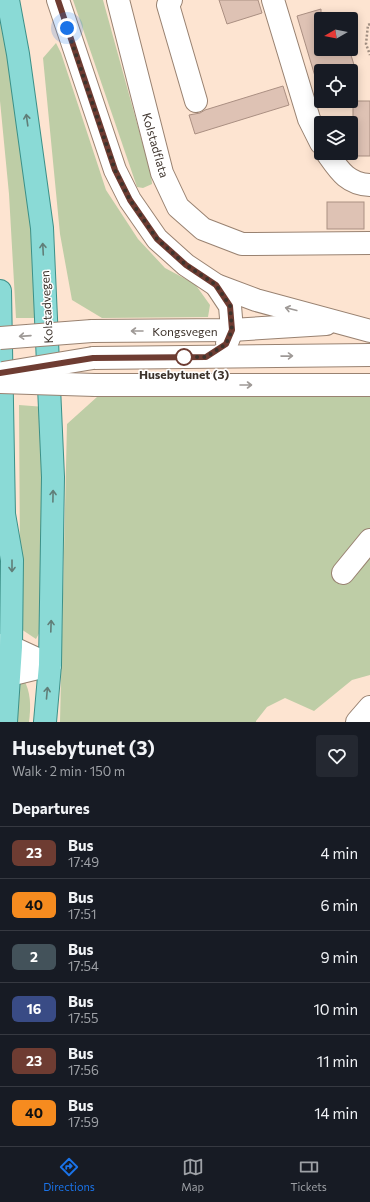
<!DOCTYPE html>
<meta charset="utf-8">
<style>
:root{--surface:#171b24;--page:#242831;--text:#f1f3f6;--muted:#9ea1a6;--line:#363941;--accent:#1a73e8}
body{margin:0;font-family:Commissioner,sans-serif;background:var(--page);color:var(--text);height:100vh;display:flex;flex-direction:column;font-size:15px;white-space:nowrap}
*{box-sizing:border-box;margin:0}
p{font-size:13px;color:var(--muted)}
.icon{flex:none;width:22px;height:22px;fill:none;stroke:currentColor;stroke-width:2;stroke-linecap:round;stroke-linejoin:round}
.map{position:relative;height:722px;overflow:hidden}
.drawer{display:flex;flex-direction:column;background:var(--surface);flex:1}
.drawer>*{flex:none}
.badge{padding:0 8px;border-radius:6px;font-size:14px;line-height:26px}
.needle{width:26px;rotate:261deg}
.buttons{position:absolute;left:314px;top:12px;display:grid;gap:8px}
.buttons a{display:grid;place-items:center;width:44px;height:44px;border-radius:4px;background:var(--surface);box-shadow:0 2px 10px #0003;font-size:20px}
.you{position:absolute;width:20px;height:20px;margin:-10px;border:3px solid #fff;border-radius:50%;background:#1a73e8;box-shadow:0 0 0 6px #1a73e833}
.map>.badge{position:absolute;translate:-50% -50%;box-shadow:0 0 0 2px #fff}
h2{padding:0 12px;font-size:15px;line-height:36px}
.round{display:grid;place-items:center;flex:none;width:42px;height:42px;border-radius:4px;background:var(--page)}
.summary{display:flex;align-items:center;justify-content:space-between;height:68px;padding:0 12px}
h1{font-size:19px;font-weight:700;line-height:30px}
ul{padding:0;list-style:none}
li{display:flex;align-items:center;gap:12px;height:52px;padding:0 12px;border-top:1px solid var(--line)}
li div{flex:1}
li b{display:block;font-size:15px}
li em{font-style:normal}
li .badge{min-width:44px;font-weight:700;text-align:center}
.menu{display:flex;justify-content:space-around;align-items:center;height:56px;border-top:1px solid var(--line);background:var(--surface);font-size:11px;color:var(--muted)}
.menu a{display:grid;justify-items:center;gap:2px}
.menu .on{color:var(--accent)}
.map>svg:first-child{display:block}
.green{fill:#becda6}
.building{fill:#dec2b4;stroke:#aa8f82}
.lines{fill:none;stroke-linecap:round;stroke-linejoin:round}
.minor-casing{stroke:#998271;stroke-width:24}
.major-casing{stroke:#3c9088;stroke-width:24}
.path{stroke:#a08e81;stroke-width:2.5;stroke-dasharray:2 2;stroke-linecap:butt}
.minor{stroke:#fff;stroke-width:22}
.major{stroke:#8adad6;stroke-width:22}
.minor-bridge-casing{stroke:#998271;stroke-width:24;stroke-linecap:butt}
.minor-bridge{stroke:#fff;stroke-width:22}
.oneway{stroke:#607e78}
.oneway2{stroke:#9e9996}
.line-casing{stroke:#fff;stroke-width:9}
.line{stroke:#6e3c32;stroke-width:6}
.walk{stroke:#3d332c;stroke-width:4;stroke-dasharray:0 7.2}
.stop-dot{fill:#fff;stroke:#6e3c32;stroke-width:2}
.labels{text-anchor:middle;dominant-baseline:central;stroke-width:3;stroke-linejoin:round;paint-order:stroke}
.street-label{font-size:12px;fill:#3d332c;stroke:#fff}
.stop-label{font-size:12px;font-weight:bold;fill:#3d332c;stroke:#fff}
</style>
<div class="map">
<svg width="370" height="722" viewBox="0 0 370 722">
<rect width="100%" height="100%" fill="#fde4d1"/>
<!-- green -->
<g class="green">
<path d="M0,0L22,137L40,318H16L9,194L0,101Z"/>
<path d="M73,0H103L151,174L152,184L143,188L137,187Z"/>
<path d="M56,43L61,53L106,190L138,239L165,268L195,284L210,305L208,317L102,318L72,300L60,234L43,58Z"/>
<path d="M97,397H370V675L352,680L314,711L285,698L267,707L256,721V722H60L67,424Z"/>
<path d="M19,405L45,407L43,626L36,639L18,627L20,565Z"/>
<path d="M15,676L23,678C31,692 31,706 29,722H12Z"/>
</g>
<!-- building -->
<g class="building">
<path d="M219,0H258L262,13L227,24Z"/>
<path d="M321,9V49H349L356,71H321V82L317,83L297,16Z"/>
<path d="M283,86L289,105L195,134L189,115L200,113L205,110Z"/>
<rect x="353" y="101" width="17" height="55"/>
<rect x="327" y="202" width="37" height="27"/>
</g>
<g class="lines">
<!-- minor casing -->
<g class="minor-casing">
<g id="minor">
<path d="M58,0L115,170L130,200L157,239L186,265L216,285L256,300L370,331"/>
<path d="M118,0L162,173L178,207L203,229L242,244L370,243"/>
<path d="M171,0L168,5L196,101"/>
<path d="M273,0L309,119L321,143"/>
<path d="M327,153C339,170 347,184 370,185"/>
<path d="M216,285L230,306L232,330L227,343"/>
<path d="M92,331L232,330L326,324"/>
<path d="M93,358L370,355"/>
<path d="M95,385H370"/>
<path d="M343,573L370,540"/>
<path d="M0,645L11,647L50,665"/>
<path d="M0,675H9L50,665"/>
<path d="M357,722L370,707"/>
</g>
</g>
<!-- major casing -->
<g class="major-casing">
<g id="major">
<path d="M8,0L18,54L42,228L53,477L50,665L45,722"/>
<path d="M0,291L4,514L12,560L11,647L6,722"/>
</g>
</g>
<!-- path -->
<path class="path" d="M370,24L368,25L366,44L370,55"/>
<!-- minor -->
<use href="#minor" class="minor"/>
<!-- major -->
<use href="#major" class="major"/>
<!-- minor-bridge casing -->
<g class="minor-bridge-casing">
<g id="minor-bridge">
<path d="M0,338L92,331"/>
<path d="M3,373L93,358"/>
<path d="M0,382L95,385"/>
</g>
</g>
<!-- minor-bridge -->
<use href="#minor-bridge" class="minor-bridge"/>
</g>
<!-- one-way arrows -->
<defs><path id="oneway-shaft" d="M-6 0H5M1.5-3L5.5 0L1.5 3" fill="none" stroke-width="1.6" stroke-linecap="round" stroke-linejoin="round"/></defs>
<g class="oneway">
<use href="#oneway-shaft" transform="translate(27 120) rotate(-98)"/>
<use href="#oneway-shaft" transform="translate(43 249) rotate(-93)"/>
<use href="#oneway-shaft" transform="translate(53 496) rotate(-89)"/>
<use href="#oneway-shaft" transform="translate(12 566) rotate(90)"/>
<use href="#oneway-shaft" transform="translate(51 626) rotate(-88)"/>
<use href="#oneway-shaft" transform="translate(47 693) rotate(-85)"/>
</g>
<g class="oneway2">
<use href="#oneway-shaft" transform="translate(291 309) rotate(-166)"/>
<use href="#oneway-shaft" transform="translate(137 331) rotate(180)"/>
<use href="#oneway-shaft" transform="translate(25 336) rotate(176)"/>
<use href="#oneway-shaft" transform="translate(287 356) rotate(-1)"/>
<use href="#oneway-shaft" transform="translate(246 385)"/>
</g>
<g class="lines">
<!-- line casing -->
<g class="line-casing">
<path id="line" d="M0,373L93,358L206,357L226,344L232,330L230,306L216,285L186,265L157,239L130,200L115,170L58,0"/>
</g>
<!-- line -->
<use href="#line" class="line"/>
<!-- walk -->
<path class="walk" d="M67,28L115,170L130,200L157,239L186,265L216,285L230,306L232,330L226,344L206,357H178H184"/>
</g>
<!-- markers -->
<circle class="stop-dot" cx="184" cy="357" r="8"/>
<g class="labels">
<!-- street labels -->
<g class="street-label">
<text transform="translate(156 145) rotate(74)">Kolstadflata</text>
<text transform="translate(46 307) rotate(-93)">Kolstadvegen</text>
<text x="185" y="331">Kongsvegen</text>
</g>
<!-- stop labels -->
<g class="stop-label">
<text x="184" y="374">Husebytunet (3)</text>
</g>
</g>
</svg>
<div class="buttons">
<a><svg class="needle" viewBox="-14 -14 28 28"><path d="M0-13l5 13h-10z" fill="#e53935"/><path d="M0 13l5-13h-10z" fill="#9ea1a6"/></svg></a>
<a><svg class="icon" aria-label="locate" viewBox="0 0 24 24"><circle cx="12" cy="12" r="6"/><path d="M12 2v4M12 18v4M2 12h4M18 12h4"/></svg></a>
<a><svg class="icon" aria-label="layers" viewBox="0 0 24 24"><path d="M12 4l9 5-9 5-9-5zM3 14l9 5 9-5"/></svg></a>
</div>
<div class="you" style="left:67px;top:28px"></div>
</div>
<section class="drawer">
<div class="summary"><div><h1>Husebytunet (3)</h1><p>Walk · 2 min · 150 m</p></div><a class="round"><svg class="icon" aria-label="heart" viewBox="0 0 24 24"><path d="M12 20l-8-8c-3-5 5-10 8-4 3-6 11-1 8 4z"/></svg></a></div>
<h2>Departures</h2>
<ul>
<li><span class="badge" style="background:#6e3c32;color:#fff">23</span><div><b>Bus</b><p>17:49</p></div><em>4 min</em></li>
<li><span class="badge" style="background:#f68b1f;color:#111">40</span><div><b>Bus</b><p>17:51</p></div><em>6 min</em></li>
<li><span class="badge" style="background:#43525a;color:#fff">2</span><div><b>Bus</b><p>17:54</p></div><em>9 min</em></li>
<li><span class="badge" style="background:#394b85;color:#fff">16</span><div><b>Bus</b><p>17:55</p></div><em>10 min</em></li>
<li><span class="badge" style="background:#6e3c32;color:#fff">23</span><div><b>Bus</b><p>17:56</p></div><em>11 min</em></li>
<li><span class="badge" style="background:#f68b1f;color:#111">40</span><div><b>Bus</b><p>17:59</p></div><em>14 min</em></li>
</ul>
</section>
<nav class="menu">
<a class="on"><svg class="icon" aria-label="directions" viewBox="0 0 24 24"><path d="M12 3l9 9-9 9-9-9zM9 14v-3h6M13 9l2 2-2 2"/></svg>Directions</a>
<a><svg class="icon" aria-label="map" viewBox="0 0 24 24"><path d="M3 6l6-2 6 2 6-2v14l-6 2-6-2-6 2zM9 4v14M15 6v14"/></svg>Map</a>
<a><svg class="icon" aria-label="tickets" viewBox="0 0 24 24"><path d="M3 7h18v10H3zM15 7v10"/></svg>Tickets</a>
</nav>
